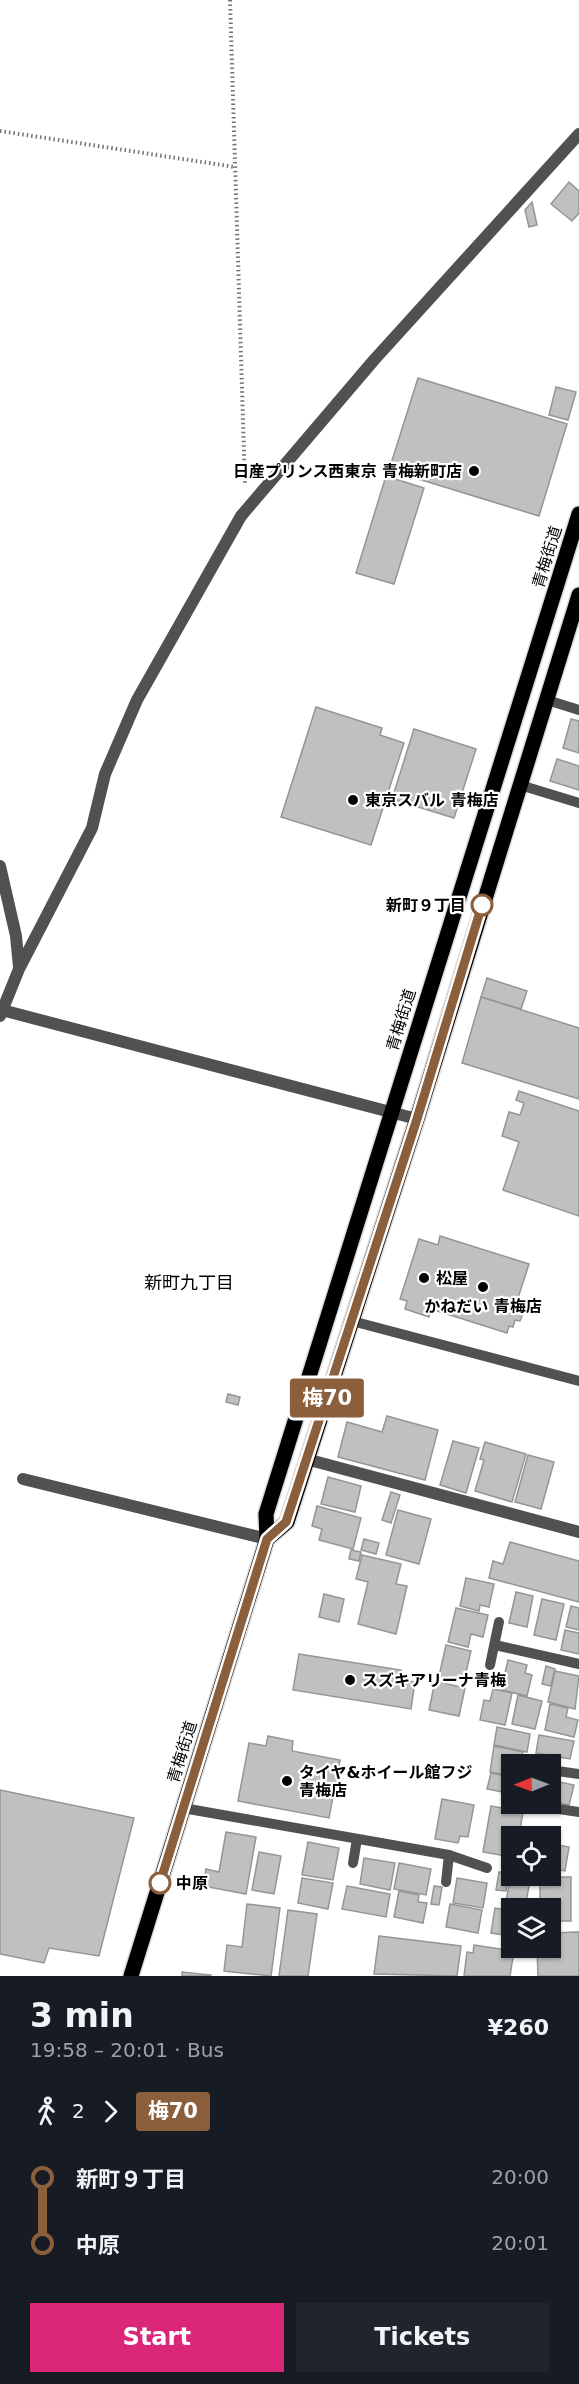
<!DOCTYPE html>
<meta charset="utf-8">
<style>
:root{--surface:#171b24;--page:#20242c;--text:#f1f3f6;--muted:#9ea1a6;--accent:#db2777}
body{margin:0;font-family:"DejaVu Sans","Noto Sans JP",sans-serif;background:var(--page);color:var(--text);height:100vh;display:flex;flex-direction:column;font-size:22px;white-space:nowrap}
*{box-sizing:border-box;margin:0}
p{font-size:20px;color:var(--muted)}
.icon{flex:none;width:33px;height:33px;fill:none;stroke:currentColor;stroke-width:2;stroke-linecap:round;stroke-linejoin:round}
.map{position:relative;height:1976px;overflow:hidden}
.panel{display:flex;flex-direction:column;background:var(--surface);flex:1}
.panel>*{flex:none}
.badge{padding:0 12px;border-radius:4px;font-size:21px;line-height:39px}
.needle{width:39px;rotate:269deg}
.tools{position:absolute;left:501px;top:1754px;display:grid;gap:12px}
.tools a{display:grid;place-items:center;width:60px;height:60px;border-radius:0px;background:var(--surface);box-shadow:0 2px 4px #0004;font-size:30px}
.map>.badge{position:absolute;translate:-50% -50%;box-shadow:0 0 0 3px #fff}
.legs{display:flex;align-items:center;gap:9px;height:66px;padding:0 30px;font-size:20px}
.legs p{margin-inline-start:auto}
.overview{display:flex;align-items:center;justify-content:space-between;height:102px;padding:0 30px}
h1{font-size:33px;font-weight:700;line-height:45px}
.action{display:flex;gap:12px;margin-top:auto;padding:12px 30px}
.action a{flex:1;height:69px;border-radius:0px;background:var(--accent);color:#fff;font-size:24px;font-weight:700;line-height:69px;text-align:center}
.action a+a{background:var(--page);color:var(--text)}
ul{padding:0 30px;list-style:none}
li{display:flex;align-items:center;gap:21px;height:66px;font-size:22px}
li i{display:grid;place-items:center;width:9px;height:100%;margin:0 8px;background:currentColor}
li i::after{content:'';width:15px;height:15px;margin:-8px;border:4px solid;border-radius:50%;background:var(--surface)}
li p{margin-inline-start:auto}
li:first-child i{background:linear-gradient(#0000 50%,currentColor 0)}
li:last-child i{background:linear-gradient(currentColor 50%,#0000 0)}
.map>svg:first-child{display:block}
.building{fill:#c0c0c0;stroke:#959595;stroke-width:1.5}
.lines{fill:none;stroke-linecap:round;stroke-linejoin:round}
.primary-casing{stroke:#dbdbdb;stroke-width:18}
.path{stroke:#737373;stroke-width:4;stroke-dasharray:1.5 3;stroke-linecap:butt}
.lane{stroke:#515151;stroke-width:10}
.street{stroke:#515151;stroke-width:12}
.primary{stroke:#000;stroke-width:15}
.line-1-casing{stroke:#fff;stroke-width:14}
.line-1{stroke:#8b5e3c;stroke-width:9}
.poi-dot{fill:#000;stroke:#fff;stroke-width:2}
.stop-1-dot{fill:#fff;stroke:#8b5e3c;stroke-width:3}
.labels{text-anchor:middle;dominant-baseline:central;stroke-width:4.5;stroke-linejoin:round;paint-order:stroke}
.poi-label{font-size:16px;font-weight:bold;fill:#000;stroke:#fff;text-anchor:start}
.street-label{font-size:16px;fill:#000;stroke:#fff}
.stop-label{font-size:16px;font-weight:bold;fill:#000;stroke:#fff;text-anchor:end}
.neighbourhood-label{font-size:18px;fill:#000;stroke:#fff}
</style>
<div class="map">
<svg width="579" height="1976" viewBox="0 0 579 1976">
<rect width="100%" height="100%" fill="#fff"/>
<!-- building -->
<g class="building">
<path d="M569,182L579,191V213L572,221L551,204Z"/>
<path d="M532,202L537,225L529,227L525,210Z"/>
<path d="M418,378L567,424L539,516L389,470Z"/>
<path d="M556,387L576,392L568,420L549,415Z"/>
<path d="M386,476L424,488L394,584L356,573Z"/>
<path d="M316,707L382,728L380,735L404,743L371,845L281,817Z"/>
<path d="M571,719L579,721V753L563,748Z"/>
<path d="M414,729L476,749L454,818L392,799Z"/>
<path d="M557,759L579,766V790L550,781Z"/>
<path d="M487,978L527,991L521,1009L481,997Z"/>
<path d="M481,997L579,1028V1099L462,1063Z"/>
<path d="M519,1091L579,1111V1216L503,1190L519,1142L502,1136L509,1112L520,1115L524,1103L516,1100Z"/>
<path d="M440,1236L529,1264L515,1307L524,1310L520,1321L515,1320L513,1327L509,1326L507,1333L431,1309L429,1317L405,1309L407,1301L400,1299L419,1239L438,1245Z"/>
<path d="M228,1394L240,1397L238,1405L226,1402Z"/>
<path d="M387,1416L438,1430L425,1480L338,1457L347,1422L382,1432Z"/>
<path d="M453,1441L479,1448L466,1493L440,1485Z"/>
<path d="M485,1442L526,1454L512,1502L475,1491L484,1460L480,1459Z"/>
<path d="M528,1455L554,1462L541,1509L515,1502Z"/>
<path d="M328,1477L361,1486L355,1512L321,1504Z"/>
<path d="M391,1492L400,1495L391,1523L382,1520Z"/>
<path d="M317,1506L361,1518L353,1549L319,1540L322,1529L312,1526Z"/>
<path d="M398,1510L431,1519L419,1564L386,1555Z"/>
<path d="M364,1539L379,1543L376,1554L361,1550Z"/>
<path d="M510,1542L579,1561V1602L489,1578L493,1561L503,1564Z"/>
<path d="M351,1550L361,1552L359,1561L349,1559Z"/>
<path d="M362,1555L401,1564L396,1584L407,1586L396,1634L358,1624L368,1582L356,1579Z"/>
<path d="M466,1578L494,1584L489,1607L480,1605L479,1611L460,1606Z"/>
<path d="M516,1592L533,1596L527,1627L509,1623Z"/>
<path d="M324,1594L344,1599L339,1622L319,1617Z"/>
<path d="M542,1599L564,1604L556,1640L534,1635Z"/>
<path d="M571,1606L579,1608V1630L566,1627Z"/>
<path d="M456,1608L488,1615L483,1637L471,1634L468,1647L448,1642Z"/>
<path d="M565,1630L579,1633V1654L561,1650Z"/>
<path d="M446,1645L471,1651L464,1681L439,1676Z"/>
<path d="M299,1654L401,1670L399,1680L415,1682L411,1709L293,1690Z"/>
<path d="M508,1660L527,1665L525,1673L532,1675L527,1696L501,1690Z"/>
<path d="M546,1666L555,1669L551,1686L542,1684Z"/>
<path d="M555,1671L579,1676L575,1709L548,1702Z"/>
<path d="M435,1681L465,1688L459,1716L429,1710Z"/>
<path d="M493,1689L512,1693L505,1725L480,1720L484,1700L490,1701Z"/>
<path d="M518,1695L542,1701L535,1729L512,1724Z"/>
<path d="M550,1704L568,1708L566,1717L578,1720L574,1737L545,1730Z"/>
<path d="M497,1727L530,1734L527,1752L494,1745Z"/>
<path d="M539,1735L574,1741L570,1759L536,1753Z"/>
<path d="M268,1736L293,1741L292,1751L340,1760L329,1818L238,1801L249,1743L266,1746Z"/>
<path d="M494,1746L523,1752L521,1764H512V1776L490,1772Z"/>
<path d="M491,1773L512,1777V1794L487,1789Z"/>
<path d="M550,1780L574,1785L569,1805L550,1801Z"/>
<path d="M0,1790L134,1818L99,1956L49,1948L44,1963L0,1954Z"/>
<path d="M442,1799L474,1805L468,1837L460,1836L458,1843L435,1839Z"/>
<path d="M491,1806L523,1812L519,1836H512L511,1857L483,1852Z"/>
<path d="M226,1832L256,1837L246,1894L203,1886L206,1869L219,1872Z"/>
<path d="M308,1842L339,1848L333,1880L302,1875Z"/>
<path d="M558,1845L569,1847L565,1871L554,1869Z"/>
<path d="M259,1852L281,1856L274,1894L252,1890Z"/>
<path d="M364,1858L395,1863L390,1890L360,1884Z"/>
<path d="M399,1863L431,1869L426,1895L394,1889Z"/>
<path d="M512,1869V1875H531L525,1908L505,1906Z"/>
<path d="M499,1872L508,1873L506,1891L496,1890Z"/>
<path d="M540,1877H571V1921H550V1908H540Z"/>
<path d="M302,1878L333,1883L328,1909L298,1903Z"/>
<path d="M457,1878L487,1883L483,1908L453,1903Z"/>
<path d="M347,1886L390,1894L386,1917L342,1909Z"/>
<path d="M434,1886L442,1887L439,1905L431,1904Z"/>
<path d="M399,1891L419,1895L418,1902L427,1903L423,1923L394,1917Z"/>
<path d="M247,1904L280,1908L271,1976L224,1971L227,1945L242,1947Z"/>
<path d="M450,1904L482,1910L478,1933L446,1927Z"/>
<path d="M495,1908L512,1911V1936L491,1933Z"/>
<path d="M288,1910L317,1914L308,1976H279Z"/>
<path d="M579,1932V1976H538L537,1947H550V1933Z"/>
<path d="M379,1936L461,1946L457,1976L374,1974Z"/>
<path d="M474,1945L514,1951L510,1976H464L467,1952L473,1953Z"/>
<path d="M182,1972L211,1975L210,1976H182Z"/>
</g>
<g class="lines">
<!-- primary casing -->
<g class="primary-casing">
<g id="primary">
<path d="M267,1539L287,1522L417,1119L579,595"/>
<path d="M131,1976L267,1539L266,1514L579,514"/>
</g>
</g>
<!-- path -->
<g class="path">
<path d="M230,0L245,485"/>
<path d="M0,131L235,167"/>
</g>
<!-- lane -->
<g class="lane">
<path d="M547,700L579,710"/>
<path d="M520,785L579,803"/>
<path d="M352,1321L579,1381"/>
<path d="M495,1645L579,1664"/>
<path d="M490,1665L499,1622"/>
<path d="M550,1770L579,1774"/>
<path d="M532,1805L579,1812"/>
<path d="M183,1808L449,1855L487,1868"/>
<path d="M353,1863L357,1839"/>
<path d="M446,1882L449,1855"/>
</g>
<!-- street -->
<g class="street">
<path d="M0,866L16,936L19,967"/>
<path d="M2,1010L417,1119"/>
<path d="M0,1016L19,969L92,828L105,774L137,700L241,516L374,360L579,134"/>
<path d="M306,1459L579,1532"/>
<path d="M23,1479L267,1539"/>
</g>
<!-- primary -->
<use href="#primary" class="primary"/>
</g>
<g class="lines">
<!-- line-1 casing -->
<g class="line-1-casing">
<path id="line-1" d="M160,1883L267,1539L286,1522L417,1119L482,905"/>
</g>
<!-- line-1 -->
<use href="#line-1" class="line-1"/>
</g>
<!-- markers -->
<g class="poi-dot">
<circle cx="474" cy="471" r="6"/>
<circle cx="353" cy="800" r="6"/>
<circle cx="424" cy="1278" r="6"/>
<circle cx="483" cy="1287" r="6"/>
<circle cx="350" cy="1680" r="6"/>
<circle cx="287" cy="1781" r="6"/>
</g>
<g class="stop-1-dot">
<circle cx="482" cy="905" r="10"/>
<circle cx="160" cy="1883" r="10"/>
</g>
<g class="labels">
<!-- poi labels -->
<g class="poi-label">
<text x="462" y="471" text-anchor="end">日産プリンス西東京 青梅新町店</text>
<text x="365" y="800">東京スバル 青梅店</text>
<text x="436" y="1278">松屋</text>
<text x="483" y="1306" text-anchor="middle">かねだい 青梅店</text>
<text x="362" y="1680">スズキアリーナ青梅</text>
<text x="299" y="1772">タイヤ&amp;ホイール館フジ<tspan x="299" dy="18">青梅店</tspan></text>
</g>
<!-- street labels -->
<g class="street-label">
<text transform="translate(547 557) rotate(-73)">青梅街道</text>
<text transform="translate(401 1020) rotate(-73)">青梅街道</text>
<text transform="translate(182 1752) rotate(-73)">青梅街道</text>
</g>
<!-- stop labels -->
<g class="stop-label">
<text x="466" y="905">新町９丁目</text>
<text x="176" y="1883" text-anchor="start">中原</text>
</g>
<!-- neighbourhood labels -->
<g class="neighbourhood-label">
<text x="189" y="1282">新町九丁目</text>
</g>
</g>
</svg>
<div class="tools">
<a><svg class="needle" viewBox="-14 -14 28 28"><path d="M0-13l5 13h-10z" fill="#e53935"/><path d="M0 13l5-13h-10z" fill="#9ea1a6"/></svg></a>
<a><svg class="icon" aria-label="locate" viewBox="0 0 24 24"><circle cx="12" cy="12" r="6"/><path d="M12 2v4M12 18v4M2 12h4M18 12h4"/></svg></a>
<a><svg class="icon" aria-label="layers" viewBox="0 0 24 24"><path d="M12 4l9 5-9 5-9-5zM3 14l9 5 9-5"/></svg></a>
</div>
<b class="badge" style="left:327px;top:1398px;background:#8b5e3c;color:#fff">梅70</b>
</div>
<section class="panel">
<div class="overview"><div><h1>3 min</h1><p>19:58 – 20:01 · Bus</p></div><b>¥260</b></div>
<div class="legs"><svg class="icon" aria-label="walk" viewBox="0 0 24 24"><circle cx="13" cy="4" r="2"/><path d="M13 8l-2 6 4 7M11 14l-3 7M7 12l3-4h3l4 4"/></svg>2<svg class="icon" aria-label="forward" viewBox="0 0 24 24"><path d="M9 5l7 7-7 7"/></svg><b class="badge" style="background:#8b5e3c;color:#fff">梅70</b></div>
<ul>
<li><i style="color:#8b5e3c"></i><b>新町９丁目</b><p>20:00</p></li>
<li><i style="color:#8b5e3c"></i><b>中原</b><p>20:01</p></li>
</ul>
<div class="action"><a>Start</a><a>Tickets</a></div>
</section>
